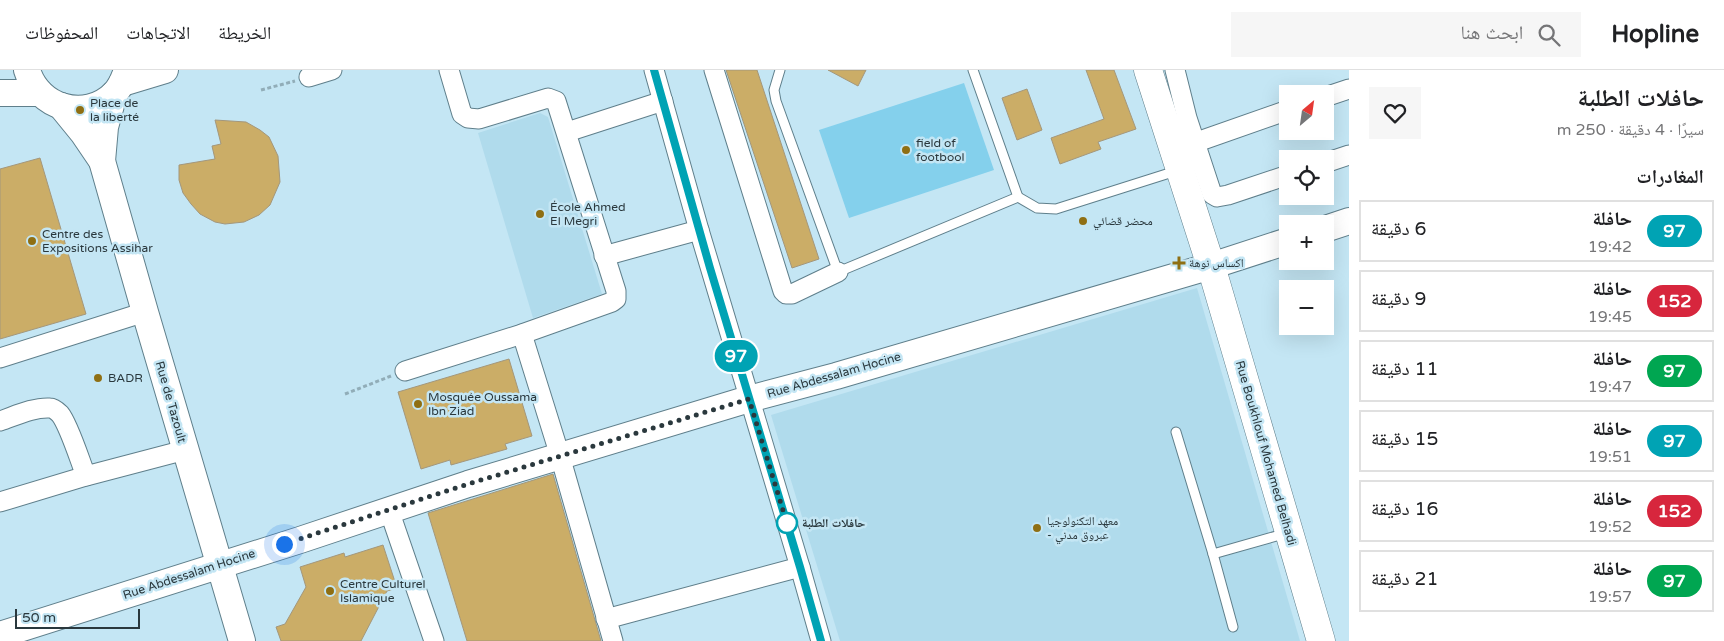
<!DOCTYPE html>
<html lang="ar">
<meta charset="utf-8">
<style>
:root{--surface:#fff;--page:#f6f6f6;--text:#202124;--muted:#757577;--line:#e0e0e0}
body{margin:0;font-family:"Varela Round","Noto Naskh Arabic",sans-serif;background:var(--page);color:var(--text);direction:rtl;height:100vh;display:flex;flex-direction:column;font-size:19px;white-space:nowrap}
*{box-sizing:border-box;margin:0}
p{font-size:16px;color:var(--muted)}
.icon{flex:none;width:28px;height:28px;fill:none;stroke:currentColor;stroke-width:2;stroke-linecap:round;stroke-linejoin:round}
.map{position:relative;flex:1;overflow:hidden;direction:ltr}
.sheet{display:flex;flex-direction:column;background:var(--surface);width:375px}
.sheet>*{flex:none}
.badge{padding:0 10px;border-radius:16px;font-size:18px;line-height:32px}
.needle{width:32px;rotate:29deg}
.buttons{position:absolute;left:1279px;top:15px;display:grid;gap:10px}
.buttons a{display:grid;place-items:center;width:55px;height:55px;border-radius:0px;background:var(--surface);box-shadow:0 5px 20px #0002;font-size:25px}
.scale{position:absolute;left:15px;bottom:12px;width:125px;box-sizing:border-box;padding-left:5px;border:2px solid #2a383d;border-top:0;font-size:14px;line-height:18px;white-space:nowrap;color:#2a383d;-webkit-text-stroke:4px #c4e6f4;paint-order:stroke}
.you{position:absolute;width:25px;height:25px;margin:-12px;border:4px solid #fff;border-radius:50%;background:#1a73e8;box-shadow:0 0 0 8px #1a73e833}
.map>.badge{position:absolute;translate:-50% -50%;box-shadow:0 0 0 2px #fff}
h2{padding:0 20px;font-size:19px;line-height:45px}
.round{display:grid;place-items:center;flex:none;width:52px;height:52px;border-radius:0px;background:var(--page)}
.head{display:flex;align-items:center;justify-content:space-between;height:85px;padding:0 20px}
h1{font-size:24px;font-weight:800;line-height:38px}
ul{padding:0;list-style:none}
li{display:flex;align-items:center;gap:15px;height:62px;margin:0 10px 8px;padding:0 10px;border:2px solid var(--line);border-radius:0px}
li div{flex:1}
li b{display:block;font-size:19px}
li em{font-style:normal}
li .badge{min-width:55px;font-weight:700;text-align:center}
header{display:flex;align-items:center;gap:30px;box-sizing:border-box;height:70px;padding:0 25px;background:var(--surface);border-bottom:1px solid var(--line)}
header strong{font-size:24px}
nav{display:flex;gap:28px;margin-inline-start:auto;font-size:18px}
.search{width:350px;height:45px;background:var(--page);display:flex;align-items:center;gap:12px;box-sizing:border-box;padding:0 18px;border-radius:0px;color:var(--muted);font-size:19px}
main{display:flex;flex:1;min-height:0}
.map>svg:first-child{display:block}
.built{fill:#b0dbec}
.green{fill:#84d0ec}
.building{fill:#cbad67;stroke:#a3977c}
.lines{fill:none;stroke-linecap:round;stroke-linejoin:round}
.lane-casing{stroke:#5f7f8b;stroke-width:11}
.street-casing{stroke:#5f7f8b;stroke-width:21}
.secondary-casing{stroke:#5f7f8b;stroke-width:28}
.primary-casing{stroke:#5f7f8b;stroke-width:29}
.path{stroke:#91adb8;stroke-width:3;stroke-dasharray:4 2.5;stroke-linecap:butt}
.lane{stroke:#fff;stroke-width:9}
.street{stroke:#fff;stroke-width:19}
.secondary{stroke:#fff;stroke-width:26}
.primary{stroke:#fff;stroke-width:28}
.line-casing{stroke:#fff;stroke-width:11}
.line{stroke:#00a3b4;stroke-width:8}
.walk{stroke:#2a383d;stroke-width:5;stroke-dasharray:0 9}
.poi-dot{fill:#8f6f13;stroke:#c4e6f4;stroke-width:2}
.stop-dot{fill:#fff;stroke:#00a3b4;stroke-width:2.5}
.labels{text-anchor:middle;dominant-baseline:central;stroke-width:5;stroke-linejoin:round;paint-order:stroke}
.poi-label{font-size:12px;fill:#2a383d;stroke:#c4e6f4;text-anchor:start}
.street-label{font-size:12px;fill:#2a383d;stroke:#c4e6f4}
.stop-label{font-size:12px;font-weight:bold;fill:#2a383d;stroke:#c4e6f4;text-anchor:start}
</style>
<header>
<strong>Hopline</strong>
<div class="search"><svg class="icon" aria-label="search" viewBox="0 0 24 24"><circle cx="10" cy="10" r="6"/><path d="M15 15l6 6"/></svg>ابحث هنا</div>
<nav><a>الخريطة</a><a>الاتجاهات</a><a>المحفوظات</a></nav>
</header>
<main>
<section class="sheet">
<div class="head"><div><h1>حافلات الطلبة</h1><p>سيرًا · 4 دقيقة · 250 m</p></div><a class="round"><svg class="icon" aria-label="heart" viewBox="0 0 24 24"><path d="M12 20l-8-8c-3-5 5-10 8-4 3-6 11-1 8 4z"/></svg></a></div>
<h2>المغادرات</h2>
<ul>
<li><span class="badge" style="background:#00a3b4;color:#fff">97</span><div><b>حافلة</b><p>19:42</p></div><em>6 دقيقة</em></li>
<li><span class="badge" style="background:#d7263d;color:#fff">152</span><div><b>حافلة</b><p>19:45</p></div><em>9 دقيقة</em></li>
<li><span class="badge" style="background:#00a651;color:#fff">97</span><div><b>حافلة</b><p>19:47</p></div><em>11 دقيقة</em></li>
<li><span class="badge" style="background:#00a3b4;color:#fff">97</span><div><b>حافلة</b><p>19:51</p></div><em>15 دقيقة</em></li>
<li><span class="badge" style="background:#d7263d;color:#fff">152</span><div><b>حافلة</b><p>19:52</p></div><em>16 دقيقة</em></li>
<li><span class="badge" style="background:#00a651;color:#fff">97</span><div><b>حافلة</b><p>19:57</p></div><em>21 دقيقة</em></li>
</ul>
</section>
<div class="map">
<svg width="1349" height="571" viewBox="0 0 1349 571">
<rect width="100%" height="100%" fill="#c4e6f4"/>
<!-- built -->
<g class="built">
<path d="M540,43L548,47L602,224L533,248L478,63Z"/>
<path d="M1197,218L1300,571H840L771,345Z"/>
</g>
<!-- green -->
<path class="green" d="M964,13L994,100L849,148L819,60Z"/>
<!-- building -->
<g class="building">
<path d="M726,0H757L819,189L792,198Z"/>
<path d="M828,0H866L858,16Z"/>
<path d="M1086,0H1114L1136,59L1098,72L1101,79L1060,94L1051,68L1104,49Z"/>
<path d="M1027,19L1042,60L1017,70L1002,28Z"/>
<path d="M215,50L246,52L260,60L269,67L278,86L280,112L270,135L259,145L244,152L225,154L215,152L200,144L191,134L183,123L179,110V95L215,89L212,76L221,74Z"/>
<path d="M40,88L86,244L0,269V99Z"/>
<path d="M509,289L532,366L505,374L507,379L451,395L450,390L421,399L398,322Z"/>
<path d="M553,404L601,571H467L428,443Z"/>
<path d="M383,475L397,518L387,521L361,571H281L276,557L285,554L306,517L300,497L344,483L345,487Z"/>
</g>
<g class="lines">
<!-- lane casing -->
<g class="lane-casing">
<g id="lane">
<path d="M780,0L774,20L776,31L838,202L1018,127L973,0"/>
<path d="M1018,127L1037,138L1056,139L1176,101"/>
<path d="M1176,362L1213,484L1233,557"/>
<path d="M1213,484L1287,463"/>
</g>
</g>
<!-- street casing -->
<g class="street-casing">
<g id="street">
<path d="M654,0L699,160L800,497L821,571"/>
<path d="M714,0L783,221L786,224H792L838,202"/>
<path d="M1175,0L1187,48L1212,124L1217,127L1228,125L1288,105"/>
<path d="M309,7L332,0"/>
<path d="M1325,27L1349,19"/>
<path d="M567,62L663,31"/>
<path d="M1194,73L1288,40"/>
<path d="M1325,93L1349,85"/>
<path d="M604,186L699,160"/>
<path d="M522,264L560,386L613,571"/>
<path d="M0,288L145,242"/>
<path d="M405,301L522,264L612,232L616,229V221L556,31L548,28L479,49L468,48L462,44L449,0"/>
<path d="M0,351C15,346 33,337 50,338C53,338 57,341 60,344C69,355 80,391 86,406"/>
<path d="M0,432L86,406L185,380"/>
<path d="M389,440L434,571"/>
<path d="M606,549L800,497"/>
</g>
</g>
<!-- secondary casing -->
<g class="secondary-casing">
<g id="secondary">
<path d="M27,0C38,38 85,52 114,24C121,17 124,9 127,0"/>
<path d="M122,13L165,0"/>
<path d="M0,23H40"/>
<path d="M61,36L83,63L102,91L145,242L242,571"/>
<path d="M102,91L105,57L114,24"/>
<path d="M1325,159L1349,151"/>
<path d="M0,565L300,470L468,414L749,329L836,306L1211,196L1288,171"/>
</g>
</g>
<!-- primary casing -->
<g class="primary-casing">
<path id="primary" d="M1148,0L1211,196L1321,571"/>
</g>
<!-- path -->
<g class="path">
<path d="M261,20L295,11"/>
<path d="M345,324L391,306"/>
</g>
<!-- lane -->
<use href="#lane" class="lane"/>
<!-- street -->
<use href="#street" class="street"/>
<!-- secondary -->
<use href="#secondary" class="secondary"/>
<!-- primary -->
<use href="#primary" class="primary"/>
</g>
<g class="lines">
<!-- line casing -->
<g class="line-casing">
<path id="line" d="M654,0L710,198L800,497L821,571"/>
</g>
<!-- line -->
<use href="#line" class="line"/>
<!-- walk -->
<path class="walk" d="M284,474L468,414L749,329L789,460L787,453"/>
</g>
<!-- markers -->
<g class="poi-dot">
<circle cx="80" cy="40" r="5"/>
<circle cx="906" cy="80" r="5"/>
<circle cx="540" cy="144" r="5"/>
<circle cx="1083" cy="151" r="5"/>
<circle cx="32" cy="171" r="5"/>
<path d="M1176.5 185.5h5v5h5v5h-5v5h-5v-5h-5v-5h5z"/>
<circle cx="98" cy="308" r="5"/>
<circle cx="418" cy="334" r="5"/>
<circle cx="1037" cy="458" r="5"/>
<circle cx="330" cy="521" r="5"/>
</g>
<circle class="stop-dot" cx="787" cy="453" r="10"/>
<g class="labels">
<!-- poi labels -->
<g class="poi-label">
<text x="90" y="33">Place de<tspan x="90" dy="14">la liberté</tspan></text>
<text x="916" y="73">field of<tspan x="916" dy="14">footbool</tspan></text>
<text x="550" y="137">École Ahmed<tspan x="550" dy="14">El Megri</tspan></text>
<text x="1093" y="151">محضر قضائي</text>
<text x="42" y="164">Centre des<tspan x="42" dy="14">Expositions Assihar</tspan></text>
<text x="1189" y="193">اكساس نوهة</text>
<text x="108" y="308">BADR</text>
<text x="428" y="327">Mosquée Oussama<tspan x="428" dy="14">Ibn Ziad</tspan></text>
<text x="1047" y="451">معهد التكنولوجيا<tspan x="1047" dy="14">- عبروق مدني</tspan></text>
<text x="340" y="514">Centre Culturel<tspan x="340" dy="14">Islamique</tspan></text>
</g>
<!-- street labels -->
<g class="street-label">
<text transform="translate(834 305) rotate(-16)">Rue Abdessalam Hocine</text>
<text transform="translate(171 332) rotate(74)">Rue de Tazoult</text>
<text transform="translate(1266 383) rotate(74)">Rue Boukhlouf Mohamed Belhadi</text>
<text transform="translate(189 504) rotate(-18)">Rue Abdessalam Hocine</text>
</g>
<!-- stop labels -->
<g class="stop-label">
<text x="802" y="453">حافلات الطلبة</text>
</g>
</g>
</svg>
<div class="buttons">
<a><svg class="needle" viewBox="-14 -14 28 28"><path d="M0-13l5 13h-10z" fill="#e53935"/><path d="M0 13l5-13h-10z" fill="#757577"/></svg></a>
<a><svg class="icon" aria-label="locate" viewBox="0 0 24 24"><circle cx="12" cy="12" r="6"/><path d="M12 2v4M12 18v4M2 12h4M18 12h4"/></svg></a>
<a>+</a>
<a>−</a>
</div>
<div class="scale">50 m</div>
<div class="you" style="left:284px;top:474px"></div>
<b class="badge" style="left:736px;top:286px;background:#00a3b4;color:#fff">97</b>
</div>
</main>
